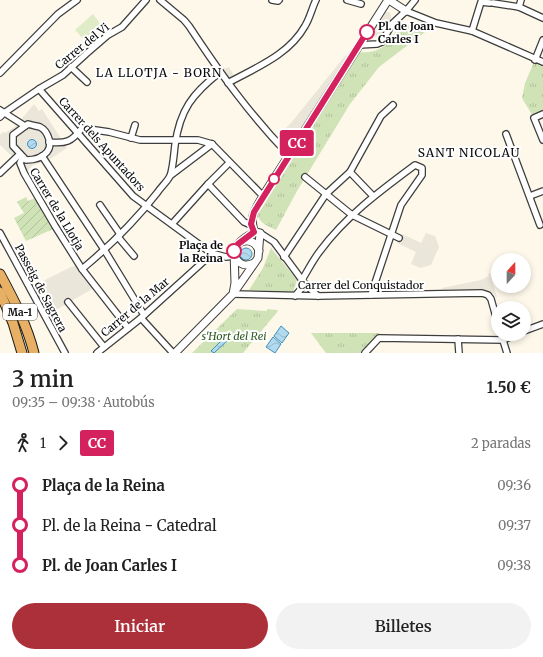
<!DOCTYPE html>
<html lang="es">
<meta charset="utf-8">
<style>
:root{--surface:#fff;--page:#f2f2f2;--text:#222;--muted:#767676;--accent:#ac3039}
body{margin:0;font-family:Merriweather,serif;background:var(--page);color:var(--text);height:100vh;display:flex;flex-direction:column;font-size:15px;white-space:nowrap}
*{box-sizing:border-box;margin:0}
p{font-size:13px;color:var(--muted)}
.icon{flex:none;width:22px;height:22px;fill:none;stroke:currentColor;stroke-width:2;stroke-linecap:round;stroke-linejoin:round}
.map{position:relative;height:353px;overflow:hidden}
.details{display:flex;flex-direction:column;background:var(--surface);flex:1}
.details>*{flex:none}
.badge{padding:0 8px;border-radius:3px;font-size:14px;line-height:26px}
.needle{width:26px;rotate:21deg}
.tools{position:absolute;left:491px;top:253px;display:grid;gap:8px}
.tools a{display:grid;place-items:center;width:40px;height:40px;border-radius:50%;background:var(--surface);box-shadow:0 2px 6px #0003;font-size:20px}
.map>.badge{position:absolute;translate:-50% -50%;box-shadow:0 0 0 2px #fff}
.legs{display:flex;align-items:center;gap:6px;height:44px;padding:0 12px;font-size:13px}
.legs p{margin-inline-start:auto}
.head{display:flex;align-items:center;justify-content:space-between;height:68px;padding:0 12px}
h1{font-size:22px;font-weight:600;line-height:30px}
.primary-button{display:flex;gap:8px;margin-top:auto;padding:8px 12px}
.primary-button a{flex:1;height:46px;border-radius:24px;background:var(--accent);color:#fff;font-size:16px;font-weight:600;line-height:46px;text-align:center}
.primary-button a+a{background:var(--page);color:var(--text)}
ul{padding:0 12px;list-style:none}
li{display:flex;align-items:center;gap:14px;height:40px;font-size:15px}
li i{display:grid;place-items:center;width:6px;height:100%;margin:0 5px;background:currentColor}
li i::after{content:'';width:10px;height:10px;margin:-5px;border:3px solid;border-radius:50%;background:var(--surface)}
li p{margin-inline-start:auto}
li:first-child i{background:linear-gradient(#0000 50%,currentColor 0)}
li:last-child i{background:linear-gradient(currentColor 50%,#0000 0)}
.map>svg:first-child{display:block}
.park{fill:url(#park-tufts)}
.garden{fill:url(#garden-furrows)}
.pitch{fill:#e0ebc7}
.plaza{fill:#ebe6da}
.water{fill:url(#water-waves);stroke:#4090bf}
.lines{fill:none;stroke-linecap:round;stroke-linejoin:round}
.minor-tunnel{stroke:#d9d4c8;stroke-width:5.5;stroke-dasharray:5.5 3;stroke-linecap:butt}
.minor-casing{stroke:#3d3d3d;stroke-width:8}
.tertiary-casing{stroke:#3d3d3d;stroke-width:9}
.trunk-casing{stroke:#1b1b1b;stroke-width:11}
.minor{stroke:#fff;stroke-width:5.5}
.tertiary{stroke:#fff;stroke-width:7}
.trunk{stroke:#e8b064;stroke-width:9}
.line-1-casing{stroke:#fff;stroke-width:9}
.line-1{stroke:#d4225e;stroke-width:6}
.stop-1-dot{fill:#fff;stroke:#d4225e;stroke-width:2}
.labels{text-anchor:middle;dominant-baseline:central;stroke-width:4;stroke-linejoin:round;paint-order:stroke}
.shield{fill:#fff;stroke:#545454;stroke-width:1}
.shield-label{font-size:10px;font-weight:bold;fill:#0a0a0a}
.stop-label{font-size:11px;font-weight:bold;fill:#0a0a0a;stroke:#fff;text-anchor:start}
.street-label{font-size:11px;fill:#0a0a0a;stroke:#fff}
.park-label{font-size:11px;font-style:italic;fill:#2f5a21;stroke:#fff}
.neighbourhood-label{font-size:12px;letter-spacing:1px;fill:#0a0a0a;stroke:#fff}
</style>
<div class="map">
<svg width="543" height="353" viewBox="0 0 543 353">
<defs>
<pattern id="park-tufts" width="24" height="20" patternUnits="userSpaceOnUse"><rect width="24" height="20" fill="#cfe3b6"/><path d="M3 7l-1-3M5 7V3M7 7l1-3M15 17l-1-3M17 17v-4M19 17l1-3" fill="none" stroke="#b0c19b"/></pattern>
<pattern id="garden-furrows" width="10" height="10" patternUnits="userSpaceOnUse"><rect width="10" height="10" fill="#cfe3b6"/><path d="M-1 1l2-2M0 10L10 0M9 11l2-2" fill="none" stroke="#b0c19b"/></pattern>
<pattern id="water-waves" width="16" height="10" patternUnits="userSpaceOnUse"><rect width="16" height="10" fill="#b2daef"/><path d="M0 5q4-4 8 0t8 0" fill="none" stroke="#98bacc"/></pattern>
</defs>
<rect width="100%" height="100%" fill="#fdf8e9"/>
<!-- park -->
<g class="park">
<path d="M400,24L412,25L425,32L379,67L350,104L297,191L276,230C267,226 260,223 257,214L356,52C383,54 387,45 400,24Z"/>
<path d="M535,60L543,62V114L534,118L522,98L525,83Z"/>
<path d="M271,248L297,280L293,292L249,290L263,268Z"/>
<path d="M237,309L267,311V309L277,310L278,311L243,353H192Z"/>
<path d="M311,333H380L360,353H326Z"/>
</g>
<!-- garden -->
<path class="garden" d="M26,197L28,201L35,198L53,229L26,241L14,218L24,213L17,202Z"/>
<!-- pitch -->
<path class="pitch" d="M93,14L102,26L84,40L75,30Z"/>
<!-- plaza -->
<g class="plaza">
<path d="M384,12H389L391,15V19L380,37H375L372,33L373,30Z"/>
<path d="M352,53L289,151L276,138L291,123L345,56Z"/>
<path d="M229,67L236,79L228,83L221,69H223Z"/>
<path d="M34,104L39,111L42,109L67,148L47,161L33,165L26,172H21L16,165L15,159L0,145V135L3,132L5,133L16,126Z"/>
<path d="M426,233L435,236L439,247L431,265L420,268L411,264L416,252L397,243L402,234L421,243Z"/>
<path d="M83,263L97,283L94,288L49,314L34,288L45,280L71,267Z"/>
<path d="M490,273L497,298L492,292L482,290L442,289V288L481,280L489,276L488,274Z"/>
</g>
<!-- water -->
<g class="water">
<circle cx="32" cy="144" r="4.5"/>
<circle cx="246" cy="254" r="6"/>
<path d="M281,326L289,333L282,343L274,336Z"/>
<path d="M226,336L229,339L214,353L211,351Z"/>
<path d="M273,337L281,344L275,353L266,347Z"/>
</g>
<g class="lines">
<!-- minor-tunnel -->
<path class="minor-tunnel" d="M204,261L210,254"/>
<!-- minor casing -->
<g class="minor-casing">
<g id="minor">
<path d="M160,0L184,20L189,26C220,73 250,115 289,155"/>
<path d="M272,0L278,1L279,0"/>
<path d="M347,0L361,4"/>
<path d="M493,3L519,7L543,18"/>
<path d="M519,7L521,0"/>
<path d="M406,11L436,23L472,31L543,62"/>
<path d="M472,31L481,2L490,3"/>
<path d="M359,45L377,44L382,42L392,24L406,11L415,0"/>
<path d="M535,60L543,40"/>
<path d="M71,67L87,82"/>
<path d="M0,73L58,14L77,0"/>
<path d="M228,83C255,68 289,55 305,26C310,18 312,8 316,0"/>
<path d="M39,89L133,196L211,253L226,257L234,256"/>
<path d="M0,110L25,126"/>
<path d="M543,114L534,118L543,140"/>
<path d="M0,117L4,113L39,89L63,75L86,54L108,35L122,27L146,0"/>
<path d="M28,124C31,125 36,126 40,127C48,131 53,145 47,152C42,158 34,160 26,160L13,146V135Z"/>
<path d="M506,134L540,225"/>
<path d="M131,138L135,125"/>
<path d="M49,142C65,144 72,142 82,128L109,132L140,140H198L212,144"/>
<path d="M212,144L263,196"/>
<path d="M42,156L105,251L144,315"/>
<path d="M23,157L20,163L24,173L55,226L82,269L128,328"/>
<path d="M350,172L373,196"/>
<path d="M0,173L20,154"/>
<path d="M171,175L212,144"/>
<path d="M305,177L352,215L399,238"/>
<path d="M208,184L244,222L251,225"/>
<path d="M530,196L543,191"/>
<path d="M100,205L120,234"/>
<path d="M172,224L208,184L229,163"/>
<path d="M0,233L65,353"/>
<path d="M260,233L274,242L305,284L318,296"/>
<path d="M118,237L134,256"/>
<path d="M284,257L326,194L350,172L381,116L393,105"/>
<path d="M82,269C110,246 135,221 157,193C161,187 167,182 170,176C173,169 174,153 175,145C180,110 192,94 220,72"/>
<path d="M302,280C308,270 313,260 320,251C346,216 380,191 415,165L422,168V175L401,205L371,295"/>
<path d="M233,294L318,296L482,293L488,295L491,299L498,324"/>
<path d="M295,296L305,284"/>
<path d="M68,302L104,347"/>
<path d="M141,318L173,353"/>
<path d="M524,331L543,324"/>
<path d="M501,334L507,353"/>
<path d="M458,339L459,353"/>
<path d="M97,353L141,318L204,261"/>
<path d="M365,353L379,338L503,340L517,334"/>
</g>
</g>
<!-- tertiary casing -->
<g class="tertiary-casing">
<g id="tertiary">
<path d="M389,0L406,11"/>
<path d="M255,232C248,218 256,208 263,196L388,0"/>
<path d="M241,242C250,239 256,242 259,251"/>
<path d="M235,257C240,265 245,267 254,263"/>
<path d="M175,353L233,294L258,258L260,233L255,232C247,236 237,242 234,251L235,283L233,294"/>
</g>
</g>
<!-- trunk casing -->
<g class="trunk-casing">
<g id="trunk">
<path d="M0,274C14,300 27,325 34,353"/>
<path d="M0,292L13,323L22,353"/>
</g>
</g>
<!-- minor -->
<use href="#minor" class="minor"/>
<!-- tertiary -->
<use href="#tertiary" class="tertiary"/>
<!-- trunk -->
<use href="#trunk" class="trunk"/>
</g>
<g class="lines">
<!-- line-1 casing -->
<g class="line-1-casing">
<path id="line-1" d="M234,251L238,244L254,232L251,224L254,212L367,32"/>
</g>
<!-- line-1 -->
<use href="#line-1" class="line-1"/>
</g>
<!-- markers -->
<g class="stop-1-dot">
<circle cx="367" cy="32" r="7"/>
<circle cx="274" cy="179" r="5"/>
<circle cx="234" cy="251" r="7"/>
</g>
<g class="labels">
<!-- shield labels -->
<rect class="shield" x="3" y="304" width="34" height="16" rx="3"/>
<g class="shield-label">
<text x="20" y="312">Ma-1</text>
</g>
<!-- stop labels -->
<g class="stop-label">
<text x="378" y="26">Pl. de Joan<tspan x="378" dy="13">Carles I</tspan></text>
<text x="223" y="245" text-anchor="end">Plaça de<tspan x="223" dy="13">la Reina</tspan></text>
</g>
<!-- street labels -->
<g class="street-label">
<text transform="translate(82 46) rotate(-39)">Carrer del Vi</text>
<text transform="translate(102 144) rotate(48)">Carrer dels Apuntadors</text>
<text transform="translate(57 209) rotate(59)">Carrer de la Llotja</text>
<text x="361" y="285">Carrer del Conquistador</text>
<text transform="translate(41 288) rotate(62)">Passeig de Sagrera</text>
<text transform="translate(135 307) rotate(-40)">Carrer de la Mar</text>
</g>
<!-- park labels -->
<g class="park-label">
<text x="234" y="336">s'Hort del Rei</text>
</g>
<!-- neighbourhood labels -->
<g class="neighbourhood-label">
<text x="159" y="72">LA LLOTJA - BORN</text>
<text x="469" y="152">SANT NICOLAU</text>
</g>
</g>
</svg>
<div class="tools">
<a><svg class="needle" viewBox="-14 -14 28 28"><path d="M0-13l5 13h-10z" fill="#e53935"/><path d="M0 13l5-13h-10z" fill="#767676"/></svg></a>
<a><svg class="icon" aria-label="layers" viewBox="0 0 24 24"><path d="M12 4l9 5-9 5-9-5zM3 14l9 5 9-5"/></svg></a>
</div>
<b class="badge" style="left:297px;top:143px;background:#d4225e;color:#fff">CC</b>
</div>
<section class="details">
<div class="head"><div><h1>3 min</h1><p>09:35 – 09:38 · Autobús</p></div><b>1.50 €</b></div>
<div class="legs"><svg class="icon" aria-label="walk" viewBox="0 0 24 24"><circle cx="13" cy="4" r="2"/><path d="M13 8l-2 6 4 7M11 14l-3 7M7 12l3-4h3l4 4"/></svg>1<svg class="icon" aria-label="forward" viewBox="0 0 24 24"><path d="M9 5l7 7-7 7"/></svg><b class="badge" style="background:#d4225e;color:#fff">CC</b><p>2 paradas</p></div>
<ul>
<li><i style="color:#d4225e"></i><b>Plaça de la Reina</b><p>09:36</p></li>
<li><i style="color:#d4225e"></i><span>Pl. de la Reina - Catedral</span><p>09:37</p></li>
<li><i style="color:#d4225e"></i><b>Pl. de Joan Carles I</b><p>09:38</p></li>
</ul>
<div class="primary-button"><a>Iniciar</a><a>Billetes</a></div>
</section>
